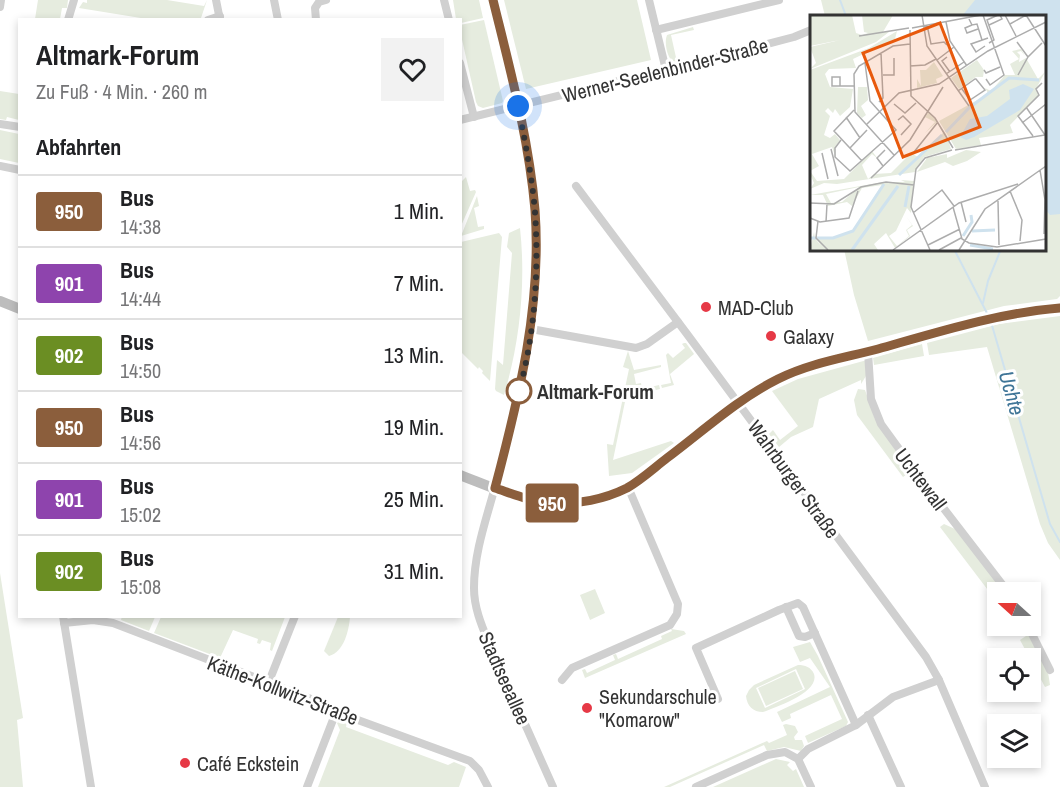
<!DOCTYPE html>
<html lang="de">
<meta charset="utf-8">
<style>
:root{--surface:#fff;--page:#f2f2f2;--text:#202124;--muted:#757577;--line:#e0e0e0}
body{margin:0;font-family:"Archivo Narrow",sans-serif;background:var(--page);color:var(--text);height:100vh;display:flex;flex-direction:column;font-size:22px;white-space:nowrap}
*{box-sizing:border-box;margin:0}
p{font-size:20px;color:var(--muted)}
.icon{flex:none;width:33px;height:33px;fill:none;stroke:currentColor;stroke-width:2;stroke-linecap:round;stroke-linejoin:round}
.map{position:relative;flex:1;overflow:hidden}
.sheet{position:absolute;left:18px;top:18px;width:444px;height:600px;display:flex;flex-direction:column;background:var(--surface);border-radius:0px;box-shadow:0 3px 9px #0003}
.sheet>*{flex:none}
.badge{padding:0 12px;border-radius:4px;font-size:21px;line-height:39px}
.needle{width:39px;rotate:291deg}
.tools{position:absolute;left:987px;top:582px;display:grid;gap:12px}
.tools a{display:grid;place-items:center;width:54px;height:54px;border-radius:0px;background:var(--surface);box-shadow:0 3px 9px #0003;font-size:30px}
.you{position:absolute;width:30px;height:30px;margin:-15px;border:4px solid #fff;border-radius:50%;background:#1a73e8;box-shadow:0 0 0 9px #1a73e833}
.map>.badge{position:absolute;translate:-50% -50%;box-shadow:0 0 0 3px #fff}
h2{padding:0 18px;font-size:22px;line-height:54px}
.round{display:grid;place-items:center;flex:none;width:63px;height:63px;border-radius:0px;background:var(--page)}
.overview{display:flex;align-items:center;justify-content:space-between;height:102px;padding:0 18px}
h1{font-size:28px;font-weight:800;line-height:45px}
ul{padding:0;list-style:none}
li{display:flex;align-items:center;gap:18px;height:72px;padding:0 18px;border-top:2px solid var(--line)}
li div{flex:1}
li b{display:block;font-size:22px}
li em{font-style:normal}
li .badge{min-width:66px;font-weight:700;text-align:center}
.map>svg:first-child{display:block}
.green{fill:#e6ecdf;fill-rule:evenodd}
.water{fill:#cfe2ee}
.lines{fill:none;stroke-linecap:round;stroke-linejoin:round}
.stream{stroke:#cfe2ee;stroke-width:2}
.street{stroke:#d0d0d0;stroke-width:8}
.secondary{stroke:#bdbdbd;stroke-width:10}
.line-casing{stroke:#fff;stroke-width:14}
.line{stroke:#8b5e3c;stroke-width:9}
.walk{stroke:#333;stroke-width:6;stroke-dasharray:0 10.8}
.poi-dot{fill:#e63946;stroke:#fff;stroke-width:2}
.stop-dot{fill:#fff;stroke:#8b5e3c;stroke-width:3}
.labels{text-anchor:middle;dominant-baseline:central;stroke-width:6;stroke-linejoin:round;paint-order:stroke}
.street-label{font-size:20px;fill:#333;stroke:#fff}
.poi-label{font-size:20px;fill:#333;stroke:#fff;text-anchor:start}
.stop-label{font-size:20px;font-weight:bold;fill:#333;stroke:#fff;text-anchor:start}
.water-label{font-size:21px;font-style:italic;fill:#3f7597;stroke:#fff}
.inset-river{fill:none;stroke:#cfe2ee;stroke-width:3}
.inset-road{fill:none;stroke:#adadad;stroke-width:1.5}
.view{fill:#e8590c;fill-opacity:0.15;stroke:#e8590c;stroke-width:3}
.inset-edge{fill:none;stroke:#333;stroke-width:3}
</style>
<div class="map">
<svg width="1060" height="787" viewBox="0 0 1060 787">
<rect width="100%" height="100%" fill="#fff"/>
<!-- green -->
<g class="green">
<path d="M38,0H68L67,8H62L60,19H35Z"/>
<path d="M87,0H167L204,6L207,0L201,18L197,20L147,19L79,8L83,2L87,3Z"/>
<path d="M453,0H479L483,18L461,23L460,20L456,19Z"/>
<path d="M504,0H637L651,60L526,89Z"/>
<path d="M821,0H1060V296L1057,299L1004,306L868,341L854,295L844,249H1044V16H835L834,14L825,16Z"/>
<path d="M484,20L503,101L502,103L483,108L478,106L476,102L461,35L460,25Z"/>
<path d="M693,27L694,30L671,35L677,62L672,61C667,56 664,42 667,35Z"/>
<path d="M0,91L19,94V120L7,117L6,120L0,119Z"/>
<path d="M0,130L19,134V163L0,159Z"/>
<path d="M466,177L470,191L475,190L476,192L461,226V182Z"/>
<path d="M477,196L479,206L474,208L478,227L484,226V229L461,236Z"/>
<path d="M520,228C526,283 520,342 504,395L496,391L495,389L497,360L503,365L512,253L507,247L509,233Z"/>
<path d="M499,233L502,237L490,381L482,373L483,371L479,367L478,369L461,352V242Z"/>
<path d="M1060,316V560L1048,543L1040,524L987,347L929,355L927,343L999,324Z"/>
<path d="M684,343H686L694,354L670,374L674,385L662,388L661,385L671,383L666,355L668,353L673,358L685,348L682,344Z"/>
<path d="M922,344L924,356L874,365L873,358Z"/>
<path d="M628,351L634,370L661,365V367L634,374L636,384L641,383L642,389L659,385L660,389L643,393L627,392L613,460L671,441L674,443L632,473L609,476L607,444L613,445L629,369L623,367Z"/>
<path d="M867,360L866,376L861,384V380L819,399L813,427L791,437L779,447L769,434L773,430L780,440L798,426L772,391L798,379Z"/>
<path d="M858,389L865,390L875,419L910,472L903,477L857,415L854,400Z"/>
<path d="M944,524L955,529L1006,592H998L997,602L940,527Z"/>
<path d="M0,573L23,718L17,720L23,787H0Z"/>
<path d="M595,589L605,613L590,620L580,595Z"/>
<path d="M122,616H155V617L149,631L121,620Z"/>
<path d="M161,617V616L285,617L272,651L270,650L271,643L262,640L260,644L257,643L258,639L233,630L220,658L154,633Z"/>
<path d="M338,617H350C349,630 344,652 329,656L324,651Z"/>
<path d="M671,629L684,631L686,634L585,678L582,670L585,669L587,673L615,660L613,655L616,654L618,659L662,639L661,636L672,631Z"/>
<path d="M1029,634L1048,672L1050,685L1045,687L1020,640Z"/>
<path d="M810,642L818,656L848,722L846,726L808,743L805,736L842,719L831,695L790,714L791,718L782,722L777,712L830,687L810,658L800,662L793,647Z"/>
<path d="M798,665C805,665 811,667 814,674C820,692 776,707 763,712C753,712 747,706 746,696L749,690L754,685ZM796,669L805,689L765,708L756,688Z"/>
<path d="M795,671L803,689L766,706L758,688Z"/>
<path d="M341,720L347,722L346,727L448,765L454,762L466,767L459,787H318L340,730L337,723Z"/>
<path d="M786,724L795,726L798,732L794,737L795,740H802L804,746L801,751L784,747L767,751L764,745L670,787H664L767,741L769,743L787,735L783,725Z"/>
<path d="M776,759L790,762L787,765L793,771L796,769L804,787H713Z"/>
</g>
<!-- water -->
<path class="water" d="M975,0H1060V214L1050,215L1045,209L1044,201V16H962Z"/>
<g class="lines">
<!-- stream -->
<g class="stream">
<path d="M840,0L846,16"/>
<path d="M954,249L989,317"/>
<path d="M983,303L988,281L1001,249"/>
<path d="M991,322L1050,524L1060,542"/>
</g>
<!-- street -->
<g class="street">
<path d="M216,0L220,20"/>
<path d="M274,0L278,20"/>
<path d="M444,0L449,20"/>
<path d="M493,0C510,69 529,139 535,209C537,244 535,279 532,314C528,372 511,430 495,487C486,520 474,553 474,588C474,607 481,624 488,641L553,787"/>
<path d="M649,0L666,70"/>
<path d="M0,7L1,0"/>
<path d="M68,20L74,0"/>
<path d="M208,20L220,16"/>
<path d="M316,20L315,8L319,2L326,0"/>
<path d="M656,30L779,0"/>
<path d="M460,63L474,117"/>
<path d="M460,120L717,57L794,37L811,30"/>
<path d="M0,124L20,127"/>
<path d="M0,166L20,170"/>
<path d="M576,186L687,334L926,657L939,680L985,787"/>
<path d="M531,329L636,348L647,344L678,322"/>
<path d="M868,352L871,399L881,424L918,475L1008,592"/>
<path d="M786,607L799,636L805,637L815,633"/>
<path d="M63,616L91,787"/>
<path d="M64,623L93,620L113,623L324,704L336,712L470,761L479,770L488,787"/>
<path d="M1028,626L1050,670"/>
<path d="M562,680L572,668L670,625L677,614L678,604L628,487"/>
<path d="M268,684L295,616"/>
<path d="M718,699L696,648L779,610L798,603L803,607L856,725"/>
<path d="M868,715L901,787"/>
<path d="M798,759L808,749L856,725L893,697L939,680"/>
<path d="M307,787L336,712"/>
<path d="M696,787L767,755L785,752L798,759L811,787"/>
</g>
<!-- secondary -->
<g class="secondary">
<path d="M0,301L20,309"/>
<path d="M460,475C489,486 521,501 551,503C576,505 604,499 627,488C641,480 654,468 667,458C702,431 738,399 778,379C809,364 841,359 874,350C935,333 996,314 1060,308"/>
</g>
</g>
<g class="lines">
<!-- line casing -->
<g class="line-casing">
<path id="line" d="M493,0C510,69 529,139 535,210C542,305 519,397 495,488C513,494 532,502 552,503C577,505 605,499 627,488C641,480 654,468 667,458C703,431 738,399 778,379C810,363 844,358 878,349C938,332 998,313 1060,308"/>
</g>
<!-- line -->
<use href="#line" class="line"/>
<!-- walk -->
<path class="walk" d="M518,106C525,141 532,176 535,212C539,270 535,334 519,391"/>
</g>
<!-- markers -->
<g class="poi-dot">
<circle cx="706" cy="307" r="6"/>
<circle cx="771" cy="336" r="6"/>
<circle cx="587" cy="708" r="6"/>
<circle cx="185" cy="763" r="6"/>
</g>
<circle class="stop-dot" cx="519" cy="391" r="12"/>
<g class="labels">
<!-- street labels -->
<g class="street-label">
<text transform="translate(665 70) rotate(-14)">Werner-Seelenbinder-Straße</text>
<text transform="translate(794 479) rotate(54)">Wahrburger Straße</text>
<text transform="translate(921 479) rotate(53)">Uchtewall</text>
<text transform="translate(505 678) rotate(66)">Stadtseeallee</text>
<text transform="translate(283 690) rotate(21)">Käthe-Kollwitz-Straße</text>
</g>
<!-- poi labels -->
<g class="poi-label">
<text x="718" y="307">MAD-Club</text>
<text x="783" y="336">Galaxy</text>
<text x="599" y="696">Sekundarschule<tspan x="599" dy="23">"Komarow"</tspan></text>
<text x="197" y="763">Café Eckstein</text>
</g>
<!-- stop labels -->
<g class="stop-label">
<text x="537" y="391">Altmark-Forum</text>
</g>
<!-- water labels -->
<g class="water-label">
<text transform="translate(1012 393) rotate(74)">Uchte</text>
</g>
</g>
<!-- overview -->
<g transform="translate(810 15)">
<rect width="236" height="236" fill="#fff"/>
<path d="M0,0H42L46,18L52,20L58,18L54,17L52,0H83L73,17H79L66,27L0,54L6,48L0,32L30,25L0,31ZM87,16L85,24L43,44L46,53L19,54L15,59L20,72L43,74L40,92L30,101L25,94L23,98L18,93L15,96L20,101L14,120L20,123L25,119L30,125L25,132L26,143L22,132L2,139L9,151L0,156L7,166L34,164L62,136L68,144L62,139L52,150L58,164L64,159L81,158L101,138L108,142L133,118L127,107L115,118L125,107L115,102L112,106L119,97L123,101L136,119L141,134L114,142L105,157L27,169L14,168L0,174L4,168L0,159V55L59,33ZM211,34L215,41L211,36L207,37L210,40L209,47L216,43L228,64L235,57L226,74L229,80L200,110L203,118L169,123L171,130L146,134L129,106L173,82L178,78L175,73L181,76L195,60H205L200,49L209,44L202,36ZM167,45L174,55L173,62H166L149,74L141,63ZM124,47L133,61L126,64L127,68L107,73V64L111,71L110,55H116ZM48,72H57L58,85L51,91L56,100L52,103L47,98ZM156,135L171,137L157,146L143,151L135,147L107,157L117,143L152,136L137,139V143ZM91,165L104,166L101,198L97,193L86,216L79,221L87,231L99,221L96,215L102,210L96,201L103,211L97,215L100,221L85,233L76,218L64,229L68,235H0L4,217L5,223L11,231L6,223L26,222L43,215L72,170L52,173L42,191L37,187L18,191L13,180H0L73,167H95ZM49,172L32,187L21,188L16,179Z" fill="#e6ecdf" fill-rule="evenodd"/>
<path d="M213,69L224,74L210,95L164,122L156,125L150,122L160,104L177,101L200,84L199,75Z" fill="#cfe2ee"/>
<path class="inset-river" d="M136,117L159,93L199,63L229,65M89,160L132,120M95,192L99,171M162,216L185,215M153,221L162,207L161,200M0,223H23L43,216L74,169M160,230L183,234M42,235L88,171"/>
<path class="inset-road" d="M112,0L117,31L159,91M173,0L194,60L180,70L176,64M195,0L206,21M159,4L162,10L167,9L172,25M136,7L140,26L157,51M200,9L216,0L236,31M117,10L121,29L134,27L137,30M162,10L155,13L157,18L168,14M179,10L192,4L190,0M102,13L171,0M100,15L101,81L125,103L143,133M49,21L99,13M207,27L218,42M179,28L184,25L177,5L188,0M175,31L166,37L161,29L178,23M137,42L132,46L140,57M127,45L144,32M100,51L115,50L126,44M174,55L176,58L190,52M136,59L154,47M73,60H84V43M208,60L218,42L232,28M30,71V62H22V71H44M148,76L165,64H166L175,75L160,85L152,74M69,87L73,83L71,38M84,89L95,98L106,88M44,95L24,116L52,146M36,102L50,123M88,105L93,101L101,109L91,120M212,108L236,89M57,109L89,78L129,69L178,36L236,7M223,121L208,101L229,80L226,74L232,68M31,125L25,133V142L40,156L86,115L60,86L55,48M40,133L57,115M21,134L28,161M145,135L235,120L216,92M104,137L128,107M12,138L18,164M84,140L45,97L44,59L49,51L83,31L100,29M73,151L67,143L75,135M230,155L235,185L234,219M61,163L100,125L133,72M200,176L212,205L210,226M188,186L189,230M151,187L156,207M0,188L24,189L51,172L76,167L104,170M143,192L152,224L159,228L187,232L236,224M103,198L132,175L144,191M0,203L10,207L39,203L48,176M8,206L6,223L18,235M16,207L17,189M118,230L150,214M83,235L149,188L208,169M120,235L101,192L106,154L115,143L142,135M129,235L151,223M149,235L175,194L236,151"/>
<path class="view" d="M130,8L170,112L93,142L53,38Z"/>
<rect width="236" height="236" class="inset-edge"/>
</g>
</svg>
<div class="tools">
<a><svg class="needle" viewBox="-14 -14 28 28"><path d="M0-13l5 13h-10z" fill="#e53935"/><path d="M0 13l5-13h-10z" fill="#757577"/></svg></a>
<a><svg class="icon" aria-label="locate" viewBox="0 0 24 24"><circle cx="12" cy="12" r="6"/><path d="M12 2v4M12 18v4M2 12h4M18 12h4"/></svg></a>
<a><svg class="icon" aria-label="layers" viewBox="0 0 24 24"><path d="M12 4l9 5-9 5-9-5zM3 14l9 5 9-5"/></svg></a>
</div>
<div class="you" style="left:518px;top:106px"></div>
<b class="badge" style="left:552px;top:503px;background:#8b5e3c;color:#fff">950</b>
<section class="sheet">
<div class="overview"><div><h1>Altmark-Forum</h1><p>Zu Fuß · 4 Min. · 260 m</p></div><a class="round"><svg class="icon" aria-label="heart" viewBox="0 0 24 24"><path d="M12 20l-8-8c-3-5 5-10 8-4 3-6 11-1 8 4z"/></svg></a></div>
<h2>Abfahrten</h2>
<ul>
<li><span class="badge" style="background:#8b5e3c;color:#fff">950</span><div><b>Bus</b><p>14:38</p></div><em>1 Min.</em></li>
<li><span class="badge" style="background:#8e44ad;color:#fff">901</span><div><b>Bus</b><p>14:44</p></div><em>7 Min.</em></li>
<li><span class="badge" style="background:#6b8e23;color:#fff">902</span><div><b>Bus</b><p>14:50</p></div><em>13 Min.</em></li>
<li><span class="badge" style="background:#8b5e3c;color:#fff">950</span><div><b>Bus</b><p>14:56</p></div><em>19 Min.</em></li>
<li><span class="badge" style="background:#8e44ad;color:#fff">901</span><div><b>Bus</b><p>15:02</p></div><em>25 Min.</em></li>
<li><span class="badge" style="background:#6b8e23;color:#fff">902</span><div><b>Bus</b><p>15:08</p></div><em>31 Min.</em></li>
</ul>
</section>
</div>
